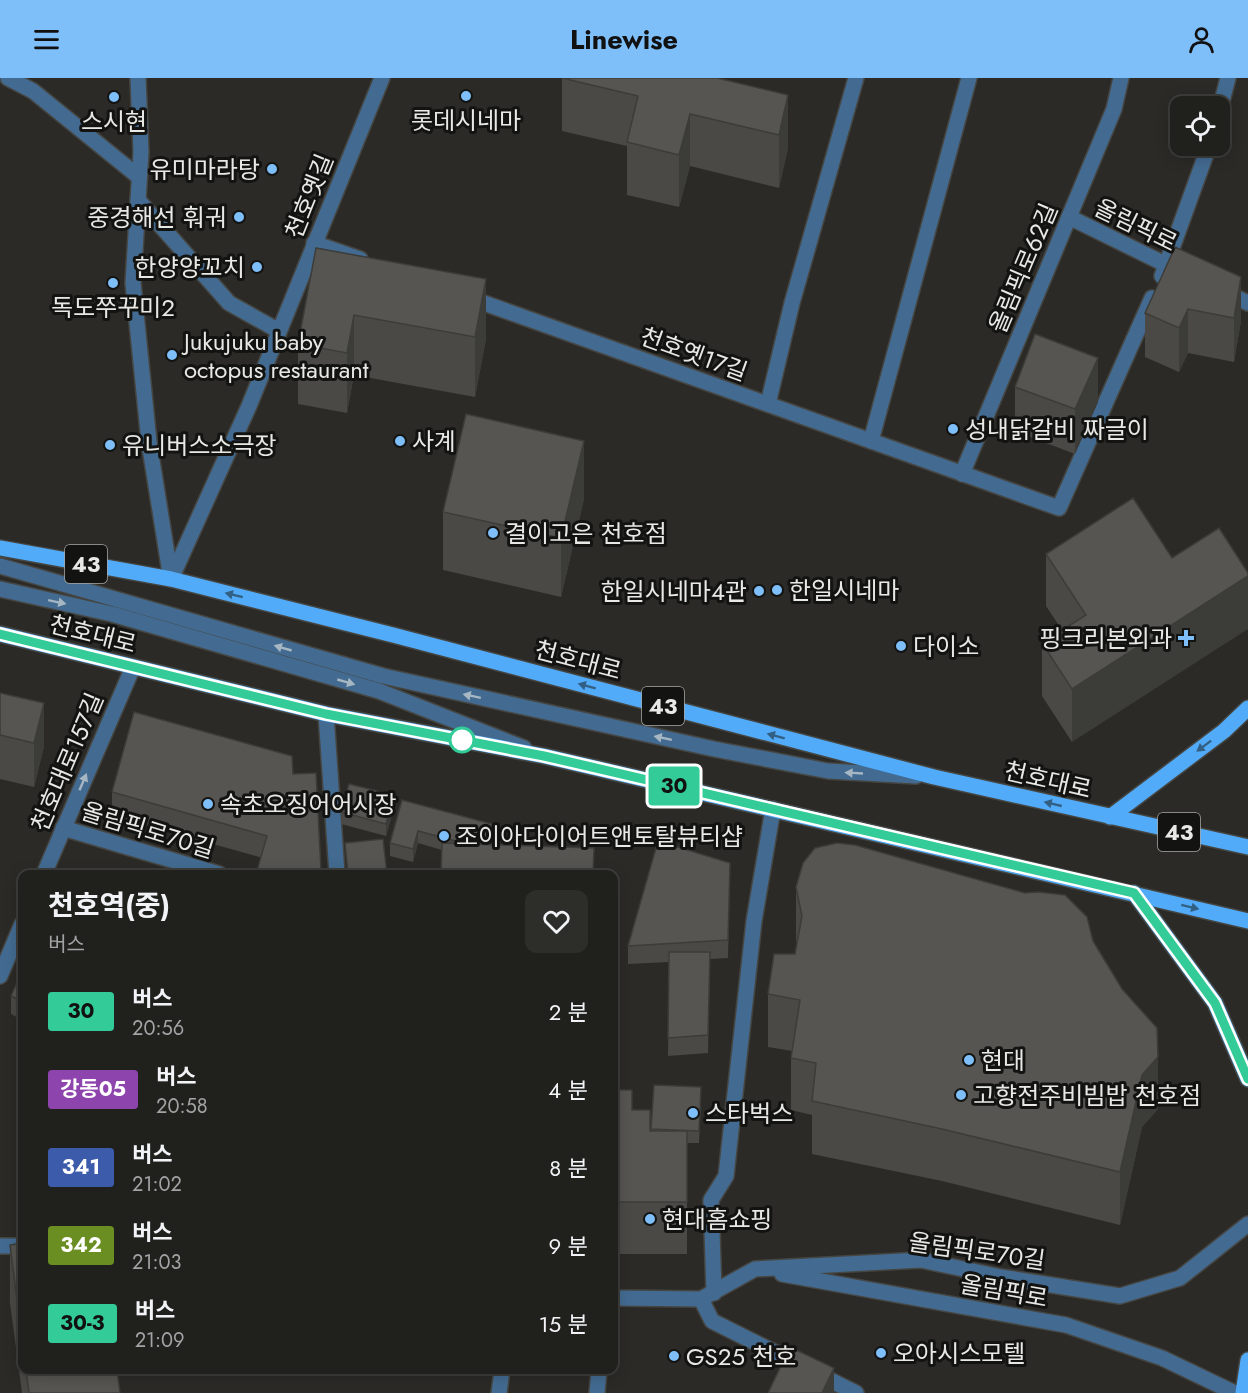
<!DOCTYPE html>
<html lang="ko">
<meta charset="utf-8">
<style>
:root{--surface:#20201d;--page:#2d2d2a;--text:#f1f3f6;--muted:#a2a3a4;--line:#3d3e3b;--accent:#7ebef9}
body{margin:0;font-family:Jost,"Noto Sans KR",sans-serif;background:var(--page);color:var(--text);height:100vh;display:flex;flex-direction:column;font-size:22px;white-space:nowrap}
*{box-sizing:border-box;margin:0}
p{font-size:20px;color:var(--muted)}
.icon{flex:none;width:33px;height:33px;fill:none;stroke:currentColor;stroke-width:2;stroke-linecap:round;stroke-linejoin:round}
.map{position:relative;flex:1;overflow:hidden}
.details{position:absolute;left:18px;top:792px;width:600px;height:504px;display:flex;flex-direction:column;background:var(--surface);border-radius:12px;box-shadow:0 3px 15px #0003,0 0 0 2px var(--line)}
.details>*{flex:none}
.badge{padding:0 12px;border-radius:4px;font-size:21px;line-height:39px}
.tools{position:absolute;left:1170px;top:18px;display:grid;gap:12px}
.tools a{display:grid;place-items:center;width:60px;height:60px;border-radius:12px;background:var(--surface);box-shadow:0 3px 15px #0003,0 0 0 2px var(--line);font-size:30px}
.map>.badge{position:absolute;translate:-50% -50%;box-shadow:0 0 0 3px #fff}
.round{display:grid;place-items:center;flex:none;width:63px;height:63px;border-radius:12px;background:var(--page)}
.head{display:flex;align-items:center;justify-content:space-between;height:102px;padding:0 30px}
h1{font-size:28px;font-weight:700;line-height:45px}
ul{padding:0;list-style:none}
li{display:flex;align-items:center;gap:18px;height:78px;padding:0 30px}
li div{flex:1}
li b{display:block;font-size:22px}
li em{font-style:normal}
li .badge{min-width:66px;font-weight:700;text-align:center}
header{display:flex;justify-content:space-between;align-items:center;height:78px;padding:0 30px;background:var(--accent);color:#111;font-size:27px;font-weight:700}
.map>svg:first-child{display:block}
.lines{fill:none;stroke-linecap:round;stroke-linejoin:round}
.minor-casing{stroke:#454542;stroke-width:18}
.major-casing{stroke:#454542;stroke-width:18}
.minor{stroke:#436b91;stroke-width:15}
.major{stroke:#52abf8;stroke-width:15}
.wall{fill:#4a4946}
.shaded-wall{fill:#3c3c39}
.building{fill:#565551;stroke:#3c3c39;stroke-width:1.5}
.oneway{fill:#325f84}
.oneway2{fill:#a6b6c3}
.line-casing{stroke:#fff;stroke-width:14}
.line{stroke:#3c9;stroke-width:9}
.poi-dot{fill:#7ebef9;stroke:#131311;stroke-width:2}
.stop-dot{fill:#fff;stroke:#3c9;stroke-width:3}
.labels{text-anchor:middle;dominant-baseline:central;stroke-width:6;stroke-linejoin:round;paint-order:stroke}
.shield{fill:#131311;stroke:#a8a8a5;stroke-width:1.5}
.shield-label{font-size:22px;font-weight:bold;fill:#e8e8e5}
.poi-label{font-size:24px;fill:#e8e8e5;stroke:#131311;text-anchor:start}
.street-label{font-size:24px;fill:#e8e8e5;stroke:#131311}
</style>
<header><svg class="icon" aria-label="menu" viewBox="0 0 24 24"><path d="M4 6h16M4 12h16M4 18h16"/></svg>Linewise<svg class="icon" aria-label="person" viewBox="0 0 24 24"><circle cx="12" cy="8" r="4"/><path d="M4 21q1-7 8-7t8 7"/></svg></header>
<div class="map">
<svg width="1248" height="1315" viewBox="0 0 1248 1315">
<rect width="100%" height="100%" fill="#2b2a27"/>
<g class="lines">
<!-- minor casing -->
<g class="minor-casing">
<g id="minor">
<path d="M8,0L33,13L139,99"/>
<path d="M138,0L141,74L133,205L149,364L171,501"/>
<path d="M1220,31L1228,0"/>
<path d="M138,122L229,225L279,253"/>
<path d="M1069,139L1175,191"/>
<path d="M314,165L360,181"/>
<path d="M1162,198L1209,68"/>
<path d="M1224,214L1248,225"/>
<path d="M467,219L1059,430L1152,220"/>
<path d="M768,326L792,225L856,0"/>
<path d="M871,363L969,0"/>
<path d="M962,396L1114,31L1121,0"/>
<path d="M0,488L383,598L714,671L828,693L916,698"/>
<path d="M171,501L249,328L382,0"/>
<path d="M0,511L112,536L379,613L524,670"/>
<path d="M326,636L337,796"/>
<path d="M63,750L219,796"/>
<path d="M44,796L133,589"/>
<path d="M0,898L22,846"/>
<path d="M0,1168H22"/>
<path d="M782,1196L1066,1247L1162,1280L1235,1315"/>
<path d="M714,1215L711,1122L726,1098L754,843L773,731"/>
<path d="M614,1220L701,1221L755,1191L921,1182L1001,1199L1120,1218L1180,1200L1248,1146"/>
<path d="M701,1221L712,1243L856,1315"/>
<path d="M499,1315L502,1292"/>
<path d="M597,1315L599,1292"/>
</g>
</g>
<!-- major casing -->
<g class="major-casing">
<g id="major">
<path d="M0,470L171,501L393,557L934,699L1248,769"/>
<path d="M0,556L326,636L544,678L1248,843"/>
<path d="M1110,739L1224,653L1248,630"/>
<path d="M1134,815L1215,925L1248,1001"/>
<path d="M1243,1315L1248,1282"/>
</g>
</g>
<!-- minor -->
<use href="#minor" class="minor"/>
<!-- major -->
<use href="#major" class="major"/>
</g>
<!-- wall -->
<g class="wall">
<path d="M562,0L788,17V70L779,110L690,88L679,129L627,117V68L562,53Z"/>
<path d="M1175,169L1241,243L1234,284L1188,275L1179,294L1145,279V235Z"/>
<path d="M316,170L486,261L475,319L354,297L347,335L298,326V266Z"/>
<path d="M1015,309L1098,324L1075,376L1015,353Z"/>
<path d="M1133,420L1072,664L1042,618V565L1062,552L1046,528V476Z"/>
<path d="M584,421L561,519L443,492V434Z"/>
<path d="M0,615L44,669L34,709L0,701Z"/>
<path d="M293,696L321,796L112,738V714Z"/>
<path d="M402,722L492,759L490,767L594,770L593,796H441L442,772L418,765L413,784L390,778V765Z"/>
<path d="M394,730L386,758L341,746V734Z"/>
<path d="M345,765L387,796H347Z"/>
<path d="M730,803L728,880L710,881L708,975L668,978L669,884L628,886V868Z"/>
<path d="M796,809L1093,863L1158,1031L1142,1049L1120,1147L942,1103L812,1076V1037L791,1032V980L792,973L768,969V916L795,876L797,866L796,861Z"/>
<path d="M22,893V942L11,936V918Z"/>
<path d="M654,1007L701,1021L699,1065H687V1176H614V1012L650,1053H651Z"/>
<path d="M22,1165V1292H117L120,1315H22L10,1225V1167Z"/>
</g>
<!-- shaded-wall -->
<g class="shaded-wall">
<path d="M788,17V70L779,110V57Z"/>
<path d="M690,36V88L679,129V77Z"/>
<path d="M1241,199V243L1234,284V240Z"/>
<path d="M486,201V261L475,319V259Z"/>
<path d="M1188,231V275L1179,294V250Z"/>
<path d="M354,237V297L347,335V275Z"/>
<path d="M1098,280V324L1075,376V331Z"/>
<path d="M584,363V421L561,519V460Z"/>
<path d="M1248,498V551L1072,664V611Z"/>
<path d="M44,625V669L34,709V665Z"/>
<path d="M394,717V730L386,758V746Z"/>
<path d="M492,746V759L485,783V771Z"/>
<path d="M418,753V765L413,784V771Z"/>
<path d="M1158,979V1031L1142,1049L1120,1147V1094L1142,997Z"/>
<path d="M834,1290V1315H822Z"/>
</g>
<!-- building -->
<g class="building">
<path d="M562,0H717L788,17L779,57L690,36L679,77L627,64L638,18Z"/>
<path d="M1175,169L1241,199L1234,240L1188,231L1179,250L1145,235Z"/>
<path d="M316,170L486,201L475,259L354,237L347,275L298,266Z"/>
<path d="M1035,256L1098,280L1075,331L1015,309Z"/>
<path d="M466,336L584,363L561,460L443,434Z"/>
<path d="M1133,420L1172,480L1219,450L1248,495V498L1072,611L1042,565L1086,537L1046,476Z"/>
<path d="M0,615L44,625L34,665L0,657Z"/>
<path d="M134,634L292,678L293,696L316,695L321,792L320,796H256L267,758L112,714Z"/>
<path d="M349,706L394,717L386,746L341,734Z"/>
<path d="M402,722L492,746L487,767L467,766L418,753L413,771L390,765Z"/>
<path d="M383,761L387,796H348L345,765Z"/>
<path d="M658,763L730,785L728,862L628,868Z"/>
<path d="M442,765L594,770L593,796H441Z"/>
<path d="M837,765L855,767L1025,815L1038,814L1065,817L1087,839L1093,863L1122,911L1157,950L1158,979L1142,997L1120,1094L942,1051L812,1023L816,985L791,980L800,922L768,916L774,876H795L802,838L796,809L803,785L815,770Z"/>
<path d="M669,874H710L708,957L668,960Z"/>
<path d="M22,893V923L11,918Z"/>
<path d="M654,1007L701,1009L699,1053L651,1051Z"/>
<path d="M614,1012H632V1032H650V1053H687V1124H614Z"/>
<path d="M22,1165V1261L10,1167Z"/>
<path d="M790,1269L834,1290L822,1315H768Z"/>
<path d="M26,1292H117L120,1315H29Z"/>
</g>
<!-- one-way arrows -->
<defs><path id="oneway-solid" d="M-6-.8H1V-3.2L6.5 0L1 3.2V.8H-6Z" transform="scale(1.5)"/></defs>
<g class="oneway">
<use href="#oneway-solid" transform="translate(234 517) rotate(-166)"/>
<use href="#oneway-solid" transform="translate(587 608) rotate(-165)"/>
<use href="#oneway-solid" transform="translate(776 658) rotate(-165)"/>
<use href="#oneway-solid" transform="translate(1204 668) rotate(143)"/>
<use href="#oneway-solid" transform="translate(1053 726) rotate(-167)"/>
<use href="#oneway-solid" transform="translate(1190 829) rotate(14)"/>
</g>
<g class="oneway2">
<use href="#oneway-solid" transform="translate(57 524) rotate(12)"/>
<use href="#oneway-solid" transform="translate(283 570) rotate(-164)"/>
<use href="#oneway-solid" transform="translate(346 604) rotate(16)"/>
<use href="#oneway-solid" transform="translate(472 618) rotate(-168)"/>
<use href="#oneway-solid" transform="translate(663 660) rotate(-168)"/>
<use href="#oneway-solid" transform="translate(854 695) rotate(-177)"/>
<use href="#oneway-solid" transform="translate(83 704) rotate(-67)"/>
</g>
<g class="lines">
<!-- line casing -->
<g class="line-casing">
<path id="line" d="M0,556L326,636L544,678L1134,815L1215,925L1248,1001"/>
</g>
<!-- line -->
<use href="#line" class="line"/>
</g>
<!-- markers -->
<g class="poi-dot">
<circle cx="466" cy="18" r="6"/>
<circle cx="114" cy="19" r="6"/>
<circle cx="272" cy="91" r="6"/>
<circle cx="239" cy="139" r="6"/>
<circle cx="257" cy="189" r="6"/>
<circle cx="113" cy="205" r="6"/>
<circle cx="172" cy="277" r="6"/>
<circle cx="953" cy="351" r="6"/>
<circle cx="400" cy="363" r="6"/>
<circle cx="110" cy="367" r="6"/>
<circle cx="493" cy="455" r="6"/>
<circle cx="777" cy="512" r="6"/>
<circle cx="759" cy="513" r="6"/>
<path d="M1183 551h6v6h6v6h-6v6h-6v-6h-6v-6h6z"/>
<circle cx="901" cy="568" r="6"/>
<circle cx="208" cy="726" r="6"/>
<circle cx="444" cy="758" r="6"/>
<circle cx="969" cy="982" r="6"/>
<circle cx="961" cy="1017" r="6"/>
<circle cx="693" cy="1035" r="6"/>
<circle cx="650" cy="1141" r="6"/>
<circle cx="881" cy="1275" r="6"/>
<circle cx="674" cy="1278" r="6"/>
</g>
<circle class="stop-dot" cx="462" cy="662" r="12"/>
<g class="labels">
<!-- shield labels -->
<g class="shield">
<rect x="65" y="467" width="42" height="38" rx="4.5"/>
<rect x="642" y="609" width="42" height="38" rx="4.5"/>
<rect x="1158" y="735" width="42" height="38" rx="4.5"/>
</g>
<g class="shield-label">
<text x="86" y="486">43</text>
<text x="663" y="628">43</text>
<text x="1179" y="754">43</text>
</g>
<!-- poi labels -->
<g class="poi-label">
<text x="466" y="42" text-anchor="middle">롯데시네마</text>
<text x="114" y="43" text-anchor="middle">스시현</text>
<text x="260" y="91" text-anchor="end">유미마라탕</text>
<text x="227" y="139" text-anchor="end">중경해선 훠궈</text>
<text x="245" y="189" text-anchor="end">한양양꼬치</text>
<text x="113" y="229" text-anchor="middle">독도쭈꾸미2</text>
<text x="184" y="263">Jukujuku baby<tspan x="184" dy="28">octopus restaurant</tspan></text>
<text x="965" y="351">성내닭갈비 짜글이</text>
<text x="412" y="363">사계</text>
<text x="122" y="367">유니버스소극장</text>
<text x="505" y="455">결이고은 천호점</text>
<text x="789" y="512">한일시네마</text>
<text x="747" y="513" text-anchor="end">한일시네마4관</text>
<text x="1172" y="560" text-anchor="end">핑크리본외과</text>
<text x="913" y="568">다이소</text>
<text x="220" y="726">속초오징어어시장</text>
<text x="456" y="758">조이아다이어트앤토탈뷰티샵</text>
<text x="981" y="982">현대</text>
<text x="973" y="1017">고향전주비빔밥 천호점</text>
<text x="705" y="1035">스타벅스</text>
<text x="662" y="1141">현대홈쇼핑</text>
<text x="893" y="1275">오아시스모텔</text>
<text x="686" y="1278">GS25 천호</text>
</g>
<!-- street labels -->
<g class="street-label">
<text transform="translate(309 118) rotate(-68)">천호옛길</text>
<text transform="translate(1136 147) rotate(26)">올림픽로</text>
<text transform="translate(1023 190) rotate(-67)">올림픽로62길</text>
<text transform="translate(694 276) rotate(20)">천호옛17길</text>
<text transform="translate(93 556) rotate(14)">천호대로</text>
<text transform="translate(578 582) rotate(15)">천호대로</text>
<text transform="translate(67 684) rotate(-67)">천호대로157길</text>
<text transform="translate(1048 702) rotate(13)">천호대로</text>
<text transform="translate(148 752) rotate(17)">올림픽로70길</text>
<text transform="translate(977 1173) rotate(8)">올림픽로70길</text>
<text transform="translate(1004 1213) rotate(10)">올림픽로</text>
</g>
</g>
</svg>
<div class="tools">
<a><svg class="icon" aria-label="locate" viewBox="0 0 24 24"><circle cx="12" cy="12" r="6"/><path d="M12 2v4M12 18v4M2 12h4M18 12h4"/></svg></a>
</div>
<b class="badge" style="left:674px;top:708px;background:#3c9;color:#111">30</b>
<section class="details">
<div class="head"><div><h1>천호역(중)</h1><p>버스</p></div><a class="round"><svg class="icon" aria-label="heart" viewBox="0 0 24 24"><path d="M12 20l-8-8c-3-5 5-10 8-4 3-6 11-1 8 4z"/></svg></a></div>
<ul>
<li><span class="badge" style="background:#3c9;color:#111">30</span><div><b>버스</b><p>20:56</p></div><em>2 분</em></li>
<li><span class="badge" style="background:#8e44ad;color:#fff">강동05</span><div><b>버스</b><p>20:58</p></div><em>4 분</em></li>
<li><span class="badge" style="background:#3d5bab;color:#fff">341</span><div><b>버스</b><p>21:02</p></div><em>8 분</em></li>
<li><span class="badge" style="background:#6b8e23;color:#fff">342</span><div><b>버스</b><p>21:03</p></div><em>9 분</em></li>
<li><span class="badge" style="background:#3c9;color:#111">30-3</span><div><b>버스</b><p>21:09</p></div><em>15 분</em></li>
</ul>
</section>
</div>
